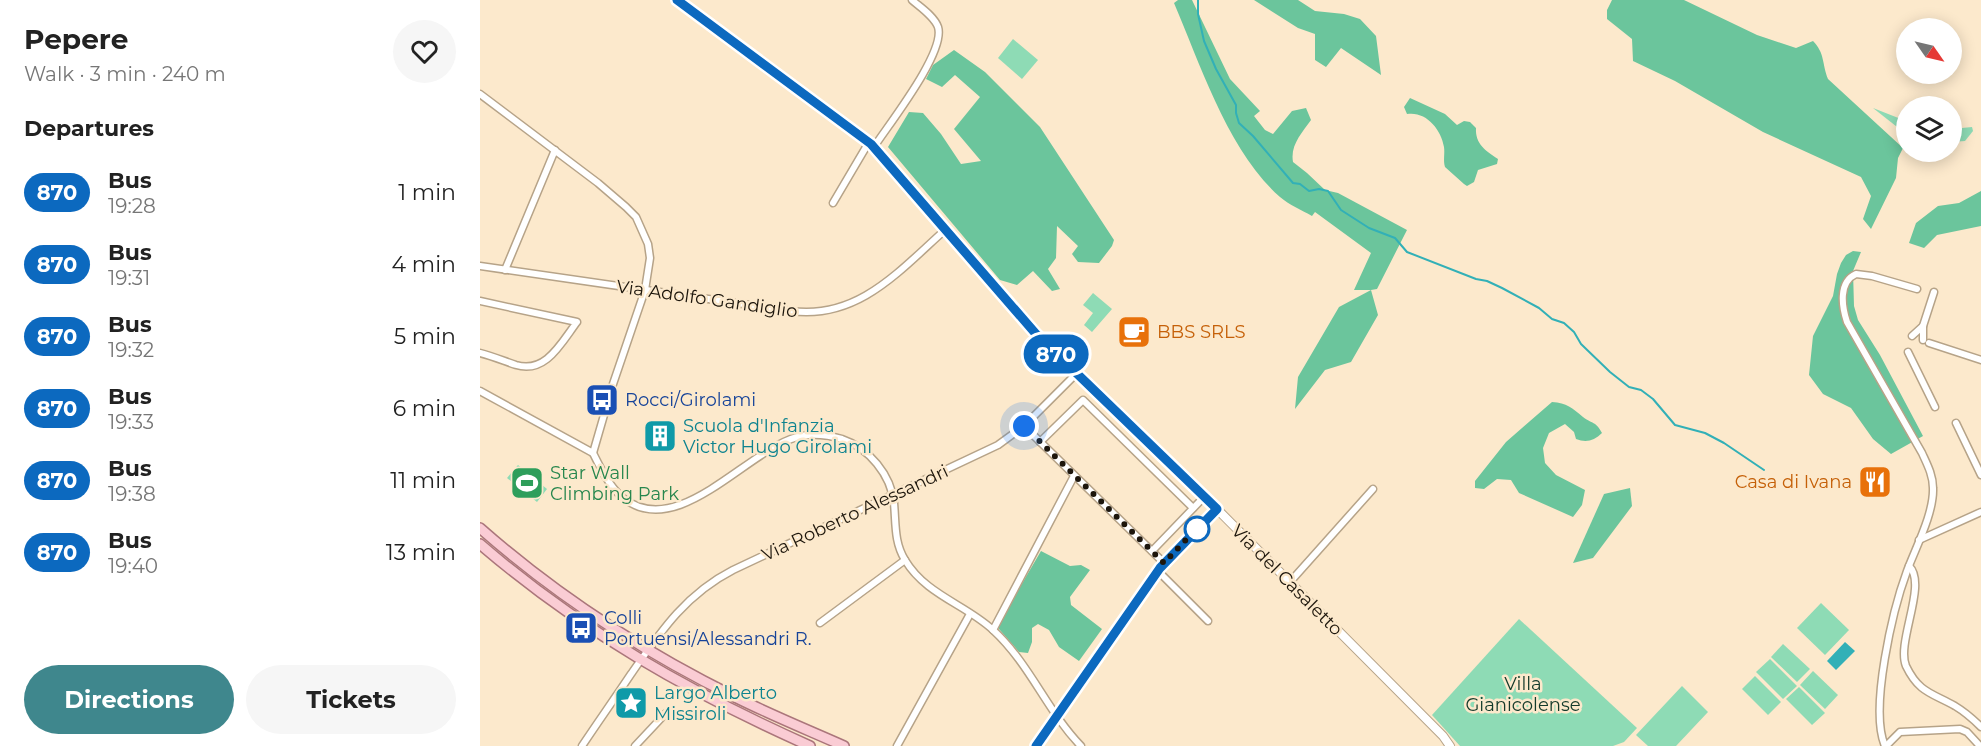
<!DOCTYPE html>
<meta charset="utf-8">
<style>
:root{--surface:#fff;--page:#f6f6f6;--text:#222;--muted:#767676;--accent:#3f878d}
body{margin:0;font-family:Montserrat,sans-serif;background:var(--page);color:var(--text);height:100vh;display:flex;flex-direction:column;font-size:22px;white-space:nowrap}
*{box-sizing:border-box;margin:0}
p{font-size:20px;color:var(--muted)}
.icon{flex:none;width:33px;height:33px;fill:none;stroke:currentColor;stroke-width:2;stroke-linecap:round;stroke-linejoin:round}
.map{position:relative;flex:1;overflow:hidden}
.side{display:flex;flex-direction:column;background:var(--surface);width:480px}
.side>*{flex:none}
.badge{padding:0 12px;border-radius:20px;font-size:21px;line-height:39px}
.needle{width:39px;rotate:124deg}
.buttons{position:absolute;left:1416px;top:18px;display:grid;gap:12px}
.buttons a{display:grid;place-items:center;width:66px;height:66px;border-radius:50%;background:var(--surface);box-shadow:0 3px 15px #0003;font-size:30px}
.you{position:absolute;width:30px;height:30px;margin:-15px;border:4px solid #fff;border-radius:50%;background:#1a73e8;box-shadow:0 0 0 9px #1a73e833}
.map>.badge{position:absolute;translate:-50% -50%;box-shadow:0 0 0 3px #fff}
h2{padding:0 24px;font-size:22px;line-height:54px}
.round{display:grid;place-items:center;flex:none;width:63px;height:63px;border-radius:32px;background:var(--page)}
.summary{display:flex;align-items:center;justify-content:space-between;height:102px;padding:0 24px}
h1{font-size:28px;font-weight:700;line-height:45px}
.primary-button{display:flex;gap:12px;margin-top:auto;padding:12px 24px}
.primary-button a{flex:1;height:69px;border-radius:36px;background:var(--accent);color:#fff;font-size:24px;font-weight:700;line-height:69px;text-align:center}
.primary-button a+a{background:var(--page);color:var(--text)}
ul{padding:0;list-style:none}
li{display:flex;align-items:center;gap:18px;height:72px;padding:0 24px}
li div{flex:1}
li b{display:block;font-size:22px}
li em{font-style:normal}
li .badge{min-width:66px;font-weight:700;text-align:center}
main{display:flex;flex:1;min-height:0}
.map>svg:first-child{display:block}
.green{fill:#8edbb5}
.forest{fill:#6bc59c}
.water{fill:#32b0b7}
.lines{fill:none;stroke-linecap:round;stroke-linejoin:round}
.stream{stroke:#32b0b7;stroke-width:2}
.minor-casing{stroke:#b6a388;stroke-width:9}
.tertiary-casing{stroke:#b6a388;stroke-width:10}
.primary-casing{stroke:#ab767b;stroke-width:12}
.minor{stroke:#fff;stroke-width:6}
.tertiary{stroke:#fff;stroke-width:8}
.primary{stroke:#faccd4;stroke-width:9}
.line-casing{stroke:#fff;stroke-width:14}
.line{stroke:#0c69bf;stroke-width:9}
.walk{stroke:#1d160c;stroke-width:6;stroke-dasharray:0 10.8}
.stop-dot{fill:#fff;stroke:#0c69bf;stroke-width:3}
.labels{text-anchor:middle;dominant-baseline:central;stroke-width:5;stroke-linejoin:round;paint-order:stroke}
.street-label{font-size:18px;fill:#1d160c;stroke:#fce9cc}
.food-label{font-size:18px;fill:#c56008;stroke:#fce9cc;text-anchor:start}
.transit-label{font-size:18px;fill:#164399;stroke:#fce9cc;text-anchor:start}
.culture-label{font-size:18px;fill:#0d838f;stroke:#fce9cc;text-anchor:start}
.leisure-label{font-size:18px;fill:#27864d;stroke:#fce9cc;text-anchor:start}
.park-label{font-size:18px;fill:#133a2a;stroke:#fce9cc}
</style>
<main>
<section class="side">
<div class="summary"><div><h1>Pepere</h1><p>Walk · 3 min · 240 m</p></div><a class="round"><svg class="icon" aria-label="heart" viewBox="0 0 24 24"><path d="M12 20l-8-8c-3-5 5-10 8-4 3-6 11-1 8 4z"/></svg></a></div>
<h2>Departures</h2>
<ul>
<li><span class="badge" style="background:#0c69bf;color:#fff">870</span><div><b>Bus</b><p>19:28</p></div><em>1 min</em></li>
<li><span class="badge" style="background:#0c69bf;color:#fff">870</span><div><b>Bus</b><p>19:31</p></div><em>4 min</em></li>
<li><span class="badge" style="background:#0c69bf;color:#fff">870</span><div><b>Bus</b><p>19:32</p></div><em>5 min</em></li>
<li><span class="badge" style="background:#0c69bf;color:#fff">870</span><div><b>Bus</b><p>19:33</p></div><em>6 min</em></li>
<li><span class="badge" style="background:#0c69bf;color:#fff">870</span><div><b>Bus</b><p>19:38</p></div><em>11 min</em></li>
<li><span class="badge" style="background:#0c69bf;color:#fff">870</span><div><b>Bus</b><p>19:40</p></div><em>13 min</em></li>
</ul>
<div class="primary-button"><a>Directions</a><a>Tickets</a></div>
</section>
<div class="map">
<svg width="1501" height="746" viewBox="0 0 1501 746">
<rect width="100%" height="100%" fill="#fce9cc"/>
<!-- green -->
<g class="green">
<path d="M533,39L558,60L542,79L518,58Z"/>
<path d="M1393,108L1426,121V134Z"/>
<path d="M1492,127L1493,131L1485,141L1472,142V129Z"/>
<path d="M613,293L632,309L612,332L604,325L613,313L603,305Z"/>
<path d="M38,465L67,489L57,502L27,478Z"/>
<path d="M1341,603L1369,630L1345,655L1317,628Z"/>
<path d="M1039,619L1157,728L1144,742L1133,746H980L952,715Z"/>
<path d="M1303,644L1330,669L1317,682L1291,657Z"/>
<path d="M1290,659L1317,686L1303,699L1276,672Z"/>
<path d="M1333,671L1358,695L1345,709L1320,685Z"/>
<path d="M1275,676L1301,702L1288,715L1262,689Z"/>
<path d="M1202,686L1228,712L1196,746H1168L1156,735Z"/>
<path d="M1319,687L1345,713L1332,725L1306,699Z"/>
</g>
<!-- forest -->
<g class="forest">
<path d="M698,0H712L750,79L780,111L774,116L785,130L793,134L812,111L826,108L831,120C822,133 810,145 813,162L827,173L845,190L858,193L927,230L897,289L891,290L898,315L871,362L845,370L815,409L818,377L859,307L891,290H874L891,253L835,212L832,216C822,210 809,205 800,197C748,151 721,66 694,3Z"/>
<path d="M774,0H818L835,11L864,14L880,19L896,36L901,75L861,48L846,67L835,60V34L818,28Z"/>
<path d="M1132,0H1204L1277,35L1316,48L1333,41C1345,53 1342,64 1348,79L1423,148L1418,158L1416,178L1391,229L1383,219L1391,196L1381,177L1283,132L1195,81L1153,61L1152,39L1127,19V10Z"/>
<path d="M474,50L505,72L560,127L634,240L632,246L619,263L598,262L592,254L598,246L577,226L576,258L568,269L580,289L572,291L553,271L537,285L520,280L408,147L429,112L443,113L461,134L481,164L501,161L474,129L500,97L475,75L462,87L446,79L453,65Z"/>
<path d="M930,98L965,114L977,125L984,121L990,122L996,128C995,144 1006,151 1018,159L1017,164L998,170L994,182L987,186L984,184L965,167C963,160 965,154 964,147C961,129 946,111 927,114L924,107Z"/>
<path d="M1501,191V226L1457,235L1444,248L1429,243L1436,223L1458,206L1479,203Z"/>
<path d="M1373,251L1381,252L1373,271L1374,306L1378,320L1400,355L1443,436L1411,454L1393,439L1371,408L1343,394L1329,375L1333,336L1353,296L1357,274L1361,263L1366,255Z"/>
<path d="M1072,402C1087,403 1092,408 1103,417C1112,424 1116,421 1122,433C1114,441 1106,443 1096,439L1094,432L1085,424L1069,433L1063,448L1065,463L1076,475L1105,490L1102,505L1093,517L1039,493L1031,480L1017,479L1004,489L995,488V481L1026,442Z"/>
<path d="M1150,488L1152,506L1113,558L1093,563L1124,494Z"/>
<path d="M561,551L590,566L601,565L610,570L590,597L591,605L622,629L599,661L579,647L569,630L558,624L552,628V642L548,653L539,652L519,629V623Z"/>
</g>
<!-- water -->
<path class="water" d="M1365,642L1375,651L1356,670L1347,661Z"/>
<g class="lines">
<!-- stream -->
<path class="stream" d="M718,0V14L724,41L736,69L756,105V113L759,123L773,136L813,183L820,184L829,191L839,189L848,191L861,210L889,228L915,238L927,252L996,279L1007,281L1022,288L1059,308L1072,319L1084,323L1094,332L1101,344L1130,372L1149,387L1161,390L1173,399L1195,425L1225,433L1244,443L1284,470"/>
<!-- minor casing -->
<g class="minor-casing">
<g id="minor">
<path d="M0,94L118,183L146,207L156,217L168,244L170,258L165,290L133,384L113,453"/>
<path d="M394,147C409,124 466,52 458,27C454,16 440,7 432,0"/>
<path d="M353,203L389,142"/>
<path d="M0,266L311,311C378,320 419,271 465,230"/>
<path d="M25,270L75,150"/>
<path d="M0,301L97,322C81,343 66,374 36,365C24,361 12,356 0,353"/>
<path d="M1432,336L1443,326"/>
<path d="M1443,340V326L1454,292"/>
<path d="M1449,343L1501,360"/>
<path d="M1428,352L1455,407"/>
<path d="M0,391L113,453"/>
<path d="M1476,423L1501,475"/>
<path d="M544,426L684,563"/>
<path d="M560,442L603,400L713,508"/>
<path d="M113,453C121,469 129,486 143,498C198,541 266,451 317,437C331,433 348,435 362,439C389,448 411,475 414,503C416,524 414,542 425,560C446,595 485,604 513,630C550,664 567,711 601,746"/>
<path d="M1439,540L1501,512"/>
<path d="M672,551L724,497"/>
<path d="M1429,566C1448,584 1416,642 1426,666C1439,693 1452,693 1475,706C1485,712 1493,719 1501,727"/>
<path d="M678,571L728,621"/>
<path d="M810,582L893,489"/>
<path d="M340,623L425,560"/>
<path d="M513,630L594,476"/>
<path d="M102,746C118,722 135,698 151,674C181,631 206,594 253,570L518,445L544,426L597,373"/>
<path d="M155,746L186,713"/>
<path d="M417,746L490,614"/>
<path d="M556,746L678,571L737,509"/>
<path d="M1405,746C1389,709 1413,609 1427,571C1436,547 1454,513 1453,488C1453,475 1447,464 1442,453L1367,322C1362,307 1358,282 1376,274L1392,276L1437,289"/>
<path d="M1406,746L1420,732L1480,729L1487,732L1500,746"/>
</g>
</g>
<!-- tertiary casing -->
<g class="tertiary-casing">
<path id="tertiary" d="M197,0L391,144L560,338L737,509L963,736L970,746"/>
</g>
<!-- primary casing -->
<g class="primary-casing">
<g id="primary">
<path d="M0,528C77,596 164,652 255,697C291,715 328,730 364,746"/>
<path d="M0,544C101,631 209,692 330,746"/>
</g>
</g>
<!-- minor -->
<use href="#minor" class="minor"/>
<!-- tertiary -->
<use href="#tertiary" class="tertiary"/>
<!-- primary -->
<use href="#primary" class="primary"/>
</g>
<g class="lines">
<!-- line casing -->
<g class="line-casing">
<path id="line" d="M197,0L391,144L556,334L737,509L680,568L556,746"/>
</g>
<!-- line -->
<use href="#line" class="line"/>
<!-- walk -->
<path class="walk" d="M544,426L684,563L719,526L717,529"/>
</g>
<!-- icons -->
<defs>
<g id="cafe-square" transform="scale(1.725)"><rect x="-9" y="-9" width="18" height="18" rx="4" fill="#e8710a" stroke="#fce9cc"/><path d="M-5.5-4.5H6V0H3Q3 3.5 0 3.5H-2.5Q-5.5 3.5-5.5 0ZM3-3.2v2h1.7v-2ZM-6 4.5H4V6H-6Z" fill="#fff"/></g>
<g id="bus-square" transform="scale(1.725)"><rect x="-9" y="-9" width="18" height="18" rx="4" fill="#1a4fb4" stroke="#fce9cc"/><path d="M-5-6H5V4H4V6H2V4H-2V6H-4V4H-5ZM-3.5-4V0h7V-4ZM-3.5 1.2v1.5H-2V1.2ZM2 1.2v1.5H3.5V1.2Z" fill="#fff"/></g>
<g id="building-square" transform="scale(1.725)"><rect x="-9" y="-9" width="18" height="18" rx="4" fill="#0f9aa8" stroke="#fce9cc"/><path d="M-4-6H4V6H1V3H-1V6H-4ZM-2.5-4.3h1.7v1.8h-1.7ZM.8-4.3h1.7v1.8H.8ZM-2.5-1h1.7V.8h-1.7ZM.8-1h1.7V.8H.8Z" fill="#fff"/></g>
<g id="restaurant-square" transform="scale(1.725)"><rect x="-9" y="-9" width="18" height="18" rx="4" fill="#e8710a" stroke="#fce9cc"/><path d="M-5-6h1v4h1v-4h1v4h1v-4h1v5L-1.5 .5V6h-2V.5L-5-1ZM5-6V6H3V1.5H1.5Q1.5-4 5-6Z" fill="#fff"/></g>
<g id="stadium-square" transform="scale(1.725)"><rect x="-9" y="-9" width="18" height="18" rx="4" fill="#2e9e5b" stroke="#fce9cc"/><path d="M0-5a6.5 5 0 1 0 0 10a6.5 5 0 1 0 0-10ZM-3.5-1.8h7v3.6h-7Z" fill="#fff"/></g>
<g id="sight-square" transform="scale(1.725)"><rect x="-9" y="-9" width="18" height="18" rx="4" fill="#0f9aa8" stroke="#fce9cc"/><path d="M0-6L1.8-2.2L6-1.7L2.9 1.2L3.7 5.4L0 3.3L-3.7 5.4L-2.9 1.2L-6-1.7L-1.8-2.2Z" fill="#fff"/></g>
</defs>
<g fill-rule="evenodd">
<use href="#cafe-square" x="654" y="332"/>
<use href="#bus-square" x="122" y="400"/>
<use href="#building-square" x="180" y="436"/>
<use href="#restaurant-square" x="1395" y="482"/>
<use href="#stadium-square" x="47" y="483"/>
<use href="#bus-square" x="101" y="628"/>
<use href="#sight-square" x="151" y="703"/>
</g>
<!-- markers -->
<circle class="stop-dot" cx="717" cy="529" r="12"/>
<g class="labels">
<!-- street labels -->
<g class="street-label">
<text transform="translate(227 299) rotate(8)">Via Adolfo Gandiglio</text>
<text transform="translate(375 513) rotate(-25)">Via Roberto Alessandri</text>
<text transform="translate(807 580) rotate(45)">Via del Casaletto</text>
</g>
<!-- food labels -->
<g class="food-label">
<text x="677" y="332">BBS SRLS</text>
<text x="1372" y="482" text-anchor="end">Casa di Ivana</text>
</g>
<!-- transit labels -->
<g class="transit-label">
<text x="145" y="400">Rocci/Girolami</text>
<text x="124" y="618">Colli<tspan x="124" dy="21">Portuensi/Alessandri R.</tspan></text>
</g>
<!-- culture labels -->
<g class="culture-label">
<text x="203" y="426">Scuola d'Infanzia<tspan x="203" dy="21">Victor Hugo Girolami</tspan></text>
<text x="174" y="693">Largo Alberto<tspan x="174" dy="21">Missiroli</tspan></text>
</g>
<!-- leisure labels -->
<g class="leisure-label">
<text x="70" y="473">Star Wall<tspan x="70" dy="21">Climbing Park</tspan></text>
</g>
<!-- park labels -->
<g class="park-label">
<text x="1043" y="684">Villa<tspan x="1043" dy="21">Gianicolense</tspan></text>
</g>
</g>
</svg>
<div class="buttons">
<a><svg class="needle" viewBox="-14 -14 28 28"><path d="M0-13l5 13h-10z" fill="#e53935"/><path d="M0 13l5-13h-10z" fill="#767676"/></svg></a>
<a><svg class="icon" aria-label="layers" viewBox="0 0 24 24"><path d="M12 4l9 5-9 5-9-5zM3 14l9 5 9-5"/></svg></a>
</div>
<div class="you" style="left:544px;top:426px"></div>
<b class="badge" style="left:576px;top:354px;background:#0c69bf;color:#fff">870</b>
</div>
</main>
